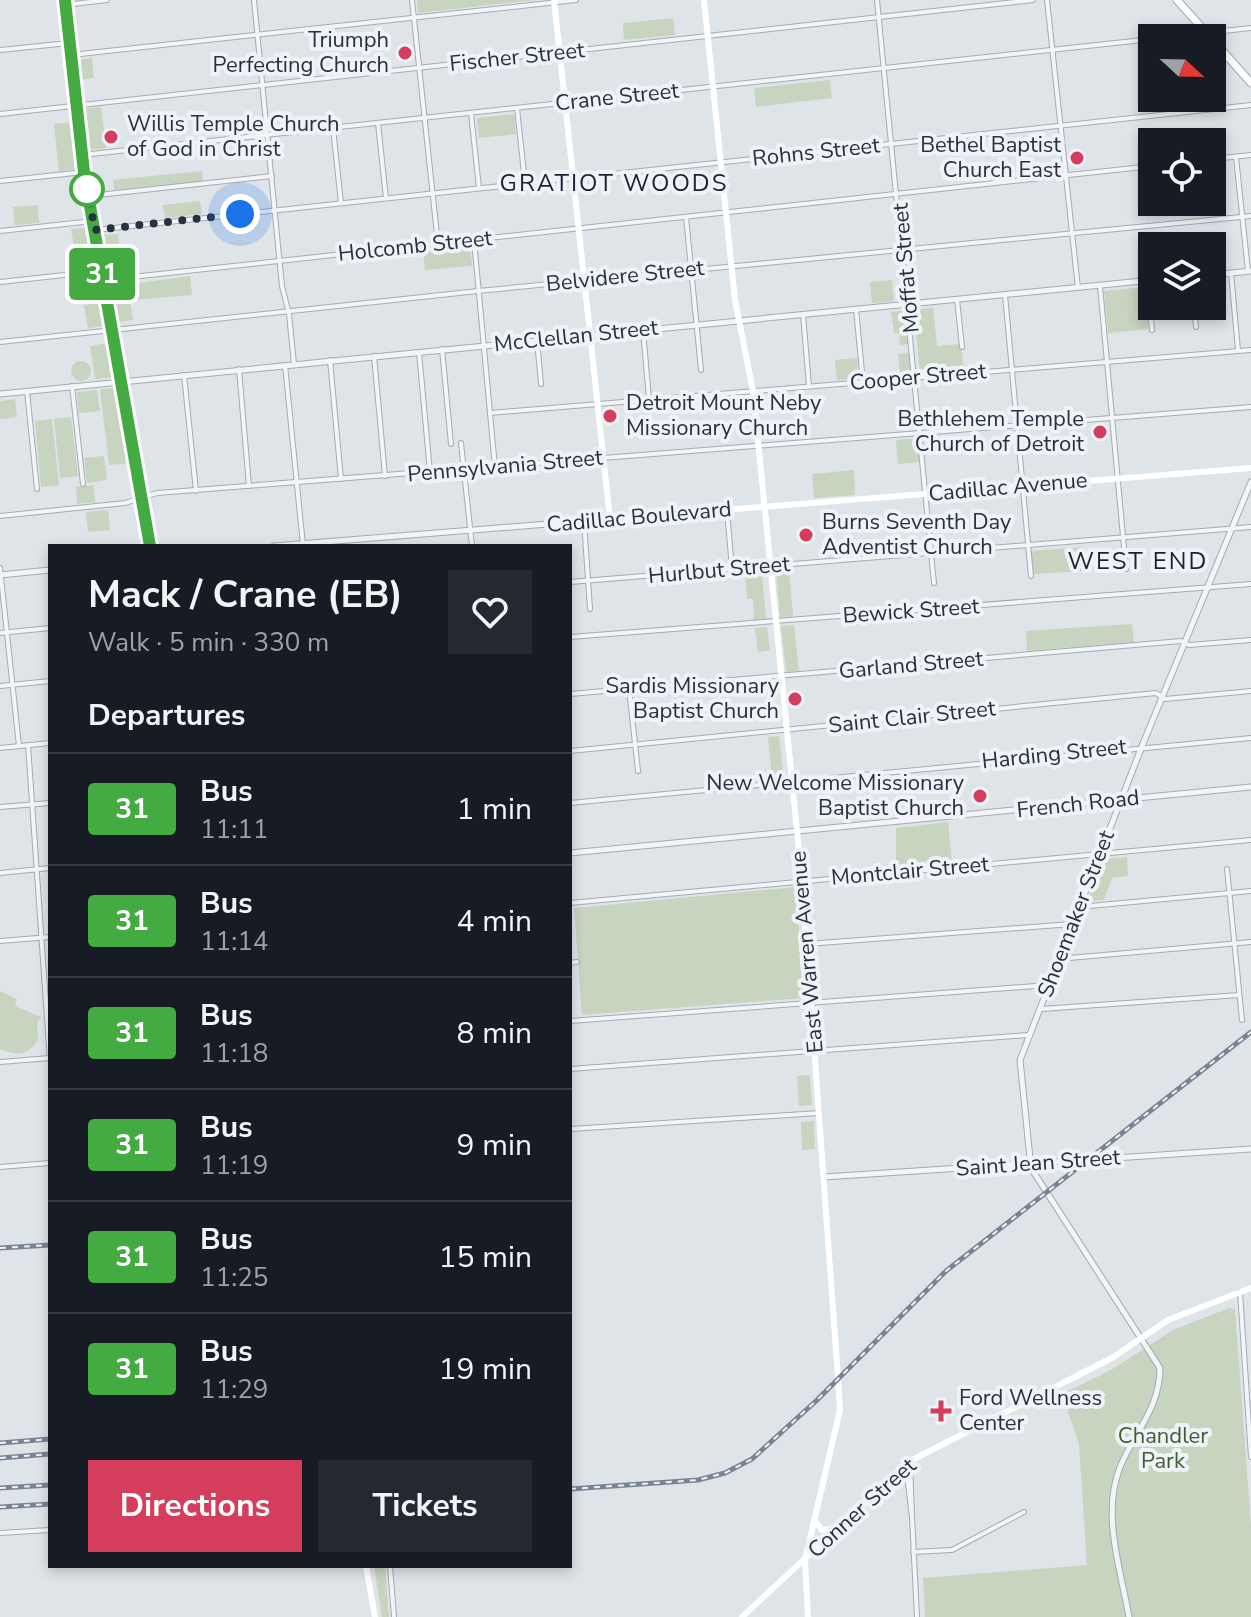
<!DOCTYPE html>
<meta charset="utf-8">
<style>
:root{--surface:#171b24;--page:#242831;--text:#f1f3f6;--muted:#9ea1a6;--line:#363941;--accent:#d53d5c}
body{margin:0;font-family:"Nunito Sans",sans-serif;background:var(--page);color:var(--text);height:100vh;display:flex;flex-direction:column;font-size:30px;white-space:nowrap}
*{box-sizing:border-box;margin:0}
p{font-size:26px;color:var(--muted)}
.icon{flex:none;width:44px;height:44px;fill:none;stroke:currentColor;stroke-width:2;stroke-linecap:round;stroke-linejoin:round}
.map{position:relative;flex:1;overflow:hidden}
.sheet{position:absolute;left:48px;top:544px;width:524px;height:1024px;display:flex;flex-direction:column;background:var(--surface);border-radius:0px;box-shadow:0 4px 12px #0003}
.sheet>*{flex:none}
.badge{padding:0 16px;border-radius:6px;font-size:28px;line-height:52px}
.needle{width:52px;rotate:112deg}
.controls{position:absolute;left:1138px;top:24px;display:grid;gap:16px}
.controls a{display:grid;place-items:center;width:88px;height:88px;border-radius:0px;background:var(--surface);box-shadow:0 4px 12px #0003;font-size:40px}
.you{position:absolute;width:40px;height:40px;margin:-20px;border:6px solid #fff;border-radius:50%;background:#1a73e8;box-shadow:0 0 0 12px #1a73e833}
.map>.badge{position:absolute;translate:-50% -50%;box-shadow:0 0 0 4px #fff}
h2{padding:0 40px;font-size:30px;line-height:72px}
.round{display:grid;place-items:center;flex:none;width:84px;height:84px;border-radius:0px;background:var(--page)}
.headline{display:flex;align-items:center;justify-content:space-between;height:136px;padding:0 40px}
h1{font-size:38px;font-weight:700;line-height:60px}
.action{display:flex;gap:16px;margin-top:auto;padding:16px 40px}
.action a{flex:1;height:92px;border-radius:0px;background:var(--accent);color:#fff;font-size:32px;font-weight:700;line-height:92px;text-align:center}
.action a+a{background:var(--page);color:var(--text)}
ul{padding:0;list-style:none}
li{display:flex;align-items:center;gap:24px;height:112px;padding:0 40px;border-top:2px solid var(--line)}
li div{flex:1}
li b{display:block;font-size:30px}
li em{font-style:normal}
li .badge{min-width:88px;font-weight:700;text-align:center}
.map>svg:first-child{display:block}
.green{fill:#c6d4c0}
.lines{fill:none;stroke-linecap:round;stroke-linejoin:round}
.minor-casing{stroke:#a4abb3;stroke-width:6}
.tertiary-casing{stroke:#a4abb3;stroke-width:7}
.primary-casing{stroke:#9ea8b6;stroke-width:9}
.minor{stroke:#f2f4f7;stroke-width:4}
.tertiary{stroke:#f2f4f7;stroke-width:5}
.secondary{stroke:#fff;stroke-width:6}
.primary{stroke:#fff;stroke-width:7}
.rail-casing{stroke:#788494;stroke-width:5}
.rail{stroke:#eff2f7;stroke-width:2;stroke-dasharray:6;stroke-linecap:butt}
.line-casing{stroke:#fff;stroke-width:18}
.line{stroke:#44aa42;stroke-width:12}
.walk{stroke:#273241;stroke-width:8;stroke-dasharray:0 14.4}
.poi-dot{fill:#d53d5c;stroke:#eff2f7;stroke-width:3}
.stop-dot{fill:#fff;stroke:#44aa42;stroke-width:4}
.labels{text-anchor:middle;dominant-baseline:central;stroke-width:8;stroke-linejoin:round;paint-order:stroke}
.poi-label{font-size:22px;fill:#273241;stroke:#eff2f7;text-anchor:end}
.street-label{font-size:22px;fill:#273241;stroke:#eff2f7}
.park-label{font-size:22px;fill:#3e5e34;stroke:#eff2f7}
.neighbourhood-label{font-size:24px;letter-spacing:2px;fill:#192332;stroke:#eff2f7}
</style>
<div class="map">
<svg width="1251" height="1617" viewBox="0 0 1251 1617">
<rect width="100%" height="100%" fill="#dfe4e9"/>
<!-- green -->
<g class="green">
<path d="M417,0H536L418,13Z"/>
<path d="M673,18L675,35L624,40L623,23Z"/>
<path d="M92,58L94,78L80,80L77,60Z"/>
<path d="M830,80L832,98L756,107L754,88Z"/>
<path d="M101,107L106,148L87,150L83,109Z"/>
<path d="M514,114L516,134L479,138L477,118Z"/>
<path d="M72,122L78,169L59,171L54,124Z"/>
<path d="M202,171L203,181L114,190L113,180Z"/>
<path d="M200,201L202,214L165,218L163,205Z"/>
<path d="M38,205L39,223L15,225L13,207Z"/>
<path d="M88,228L90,244L74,247L71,229Z"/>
<path d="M118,234L124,273L108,275L101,235Z"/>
<path d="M470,246L472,266L425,270L423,251Z"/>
<path d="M190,276L192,295L133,300L130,284Z"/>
<path d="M892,280L894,301L872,303L870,282Z"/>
<path d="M127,284L133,320L116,322L110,286Z"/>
<path d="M1145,287L1149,329L1108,333L1104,291Z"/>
<path d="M101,303L106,326L88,328L84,305Z"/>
<path d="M933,308L937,346L961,344L964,369L920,373L914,310Z"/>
<path d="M906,310L909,344L900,345L899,333H894L891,312Z"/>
<path d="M109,343L115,377L95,379L90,346Z"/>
<path d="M910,353L912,374L900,375L898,354Z"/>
<path d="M857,358L858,378L837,380L835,360Z"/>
<circle cx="81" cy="371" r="10"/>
<path d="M117,388L131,463L109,465L100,389Z"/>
<path d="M97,390L100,411L79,413L77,392Z"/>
<path d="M15,399L17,417L0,419V401Z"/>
<path d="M71,417L78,476L60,478L54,419Z"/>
<path d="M52,419L59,485L41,487L35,421Z"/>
<path d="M918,438L920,462L898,464L896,440Z"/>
<path d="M104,456L107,480L87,483L84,458Z"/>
<path d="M854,470L855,495L814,498L812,474Z"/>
<path d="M94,485L95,502L77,504L76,487Z"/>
<path d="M108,510L110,530L88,532L86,512Z"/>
<path d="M1083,547L1084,571L1033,574L1031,551Z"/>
<path d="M789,570L793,616L780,617L776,571Z"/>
<path d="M762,572L766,619L754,620L753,599H747L745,573Z"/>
<path d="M1132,624L1134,642L1027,651L1026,631Z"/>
<path d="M794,625L799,671L786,672L781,626Z"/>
<path d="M767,627L770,650L758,652L755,628Z"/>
<path d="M779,736L784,777L772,778L768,737Z"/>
<path d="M948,822L952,863L896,868V828Z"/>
<path d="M1127,857L1128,876L1112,878L1104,900L1087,901L1104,859Z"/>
<path d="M796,887L804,998L582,1015L574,908Z"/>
<path d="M0,991L17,999L15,1006L41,1017L37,1022L38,1040C28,1056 16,1056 0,1049Z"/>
<path d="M810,1075L812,1105L799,1106L797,1076Z"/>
<path d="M814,1121L815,1149L802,1150L801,1122Z"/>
<path d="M1229,1308L1235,1309L1251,1525V1617H925L923,1578L1087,1565L1079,1444L1062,1394L1111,1370L1173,1330Z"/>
<path d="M374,1566H385L389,1617H382Z"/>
</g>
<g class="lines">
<!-- minor casing -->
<g class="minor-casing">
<g id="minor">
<path d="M254,0L282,286L289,314L294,364"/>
<path d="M412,0L438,244"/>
<path d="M877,0L934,583"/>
<path d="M1047,0L1078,288"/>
<path d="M65,5L107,0"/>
<path d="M1159,38L1251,28"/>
<path d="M0,50L69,43"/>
<path d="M71,55L576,0"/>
<path d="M517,108L525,183"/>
<path d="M471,113L479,188"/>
<path d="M0,114L1033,0"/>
<path d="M378,123L386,198"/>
<path d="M333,128L341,203"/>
<path d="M82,155L1152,39"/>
<path d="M1236,157L1248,271"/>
<path d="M1212,159L1251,155"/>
<path d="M0,181L84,172"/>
<path d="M89,196L272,176"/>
<path d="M686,217L701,370"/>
<path d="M95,230L1251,105"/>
<path d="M0,231L93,221"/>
<path d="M474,240L495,467"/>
<path d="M1231,273L1238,350"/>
<path d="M104,280L1152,166"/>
<path d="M1148,281L1152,330"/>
<path d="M0,282L101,271"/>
<path d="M1100,286L1126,569"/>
<path d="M1005,295L1031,576"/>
<path d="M957,299L962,347"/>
<path d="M1194,306L1196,327"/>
<path d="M856,309L863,382"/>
<path d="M803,314L809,386"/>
<path d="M643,330L649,399"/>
<path d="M537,340L541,384"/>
<path d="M0,342L478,291L1251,216"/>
<path d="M442,349L451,444"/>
<path d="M419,352L430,472"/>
<path d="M374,356L385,476"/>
<path d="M330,360L341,479"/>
<path d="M285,365L303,545"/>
<path d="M239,369L249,486"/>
<path d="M184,375L196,491"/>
<path d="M72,386L83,484"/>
<path d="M27,391L37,489"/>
<path d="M490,413L1251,350"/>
<path d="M461,443L472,546"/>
<path d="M727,510L732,569"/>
<path d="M0,516L125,503L157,493L1251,407"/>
<path d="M584,521L590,609"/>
<path d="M0,568L19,746"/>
<path d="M570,582L1251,527"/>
<path d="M0,633L50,628"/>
<path d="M570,637L1251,584"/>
<path d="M0,686L50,681"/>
<path d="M629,689L638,771"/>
<path d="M570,694L1181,641L1189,645L1251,640"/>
<path d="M28,745L50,1060"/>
<path d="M0,748L50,743"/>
<path d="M570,751L1156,693L1165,699L1251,691"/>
<path d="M570,803L1251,738"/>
<path d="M0,807L50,803"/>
<path d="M1227,869L1242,1020"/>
<path d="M0,873L50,868"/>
<path d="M570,903L1251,840"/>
<path d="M1079,907L1251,891"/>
<path d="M0,941L50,937"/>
<path d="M807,944L1072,924"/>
<path d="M1058,959L1251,942"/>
<path d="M570,963L577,962"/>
<path d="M1041,1009L1239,995"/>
<path d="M570,1021L1048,985"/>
<path d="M0,1062L50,1058"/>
<path d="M570,1069L1028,1035"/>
<path d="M570,1129L819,1113"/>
<path d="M0,1167L50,1163"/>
<path d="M1240,1292L1251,1457"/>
<path d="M906,1467L912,1517L910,1461"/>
<path d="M912,1517L917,1617"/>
<path d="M0,1533L50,1530"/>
<path d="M913,1552L952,1550L1024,1512"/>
<path d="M390,1566L394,1617"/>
</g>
</g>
<!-- tertiary casing -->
<g class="tertiary-casing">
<g id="tertiary">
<path d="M1212,275L1251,271"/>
<path d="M0,394L1152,280"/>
<path d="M274,546L610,519"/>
<path d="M0,575L50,570"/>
<path d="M570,853L1251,787"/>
<path d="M824,1177L1251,1149"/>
<path d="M1129,1617C1121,1571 1102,1516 1119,1470C1132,1434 1160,1410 1160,1368L1031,1168L1020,1060L1142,746L1251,482"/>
</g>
</g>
<!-- primary casing -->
<g class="primary-casing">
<g id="primary">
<path d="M1177,0L1211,38"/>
<path d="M1212,39L1251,83"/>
</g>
</g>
<!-- minor -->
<use href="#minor" class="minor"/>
<!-- tertiary -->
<use href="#tertiary" class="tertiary"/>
<!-- secondary -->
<g class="secondary">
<path d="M65,0L84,172L150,546"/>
<path d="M554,0L610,519L1251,468"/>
<path d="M704,0L735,300L753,391L802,881L838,1378L840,1410L805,1560L808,1617"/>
<path d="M815,1521L822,1530L835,1529"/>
<path d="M366,1566L375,1617"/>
<path d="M742,1617L910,1461L1112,1358L1168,1320L1251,1288"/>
</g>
<!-- primary -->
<use href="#primary" class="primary"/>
<!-- rail casing -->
<g class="rail-casing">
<g id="rail">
<path d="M0,1248L50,1245"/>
<path d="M0,1443L50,1439"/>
<path d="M0,1458L50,1454"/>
<path d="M0,1488L50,1485"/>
<path d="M570,1489L698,1480L725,1473L752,1459L816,1401L946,1271L1251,1032"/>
<path d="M0,1507L50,1504"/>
</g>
</g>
<!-- rail -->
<use href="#rail" class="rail"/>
</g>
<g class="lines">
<!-- line casing -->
<g class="line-casing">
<path id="line" d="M65,0L84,172L150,546"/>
</g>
<!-- line -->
<use href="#line" class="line"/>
<!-- walk -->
<path class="walk" d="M87,189L95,230L240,214"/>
</g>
<!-- markers -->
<g class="poi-dot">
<circle cx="405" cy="53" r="8"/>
<circle cx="111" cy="137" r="8"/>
<circle cx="1077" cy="158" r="8"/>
<circle cx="610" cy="416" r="8"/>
<circle cx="1100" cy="432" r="8"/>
<circle cx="806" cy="535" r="8"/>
<circle cx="795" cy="699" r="8"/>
<circle cx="980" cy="796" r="8"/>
<path d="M937 1399h8v8h8v8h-8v8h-8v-8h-8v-8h8z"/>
</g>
<circle class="stop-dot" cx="87" cy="189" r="16"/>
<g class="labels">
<!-- poi labels -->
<g class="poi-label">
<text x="389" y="40">Triumph<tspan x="389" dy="25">Perfecting Church</tspan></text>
<text x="127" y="124" text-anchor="start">Willis Temple Church<tspan x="127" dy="25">of God in Christ</tspan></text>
<text x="1061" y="145">Bethel Baptist<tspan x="1061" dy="25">Church East</tspan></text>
<text x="626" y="403" text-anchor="start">Detroit Mount Neby<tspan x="626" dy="25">Missionary Church</tspan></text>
<text x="1084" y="419">Bethlehem Temple<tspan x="1084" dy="25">Church of Detroit</tspan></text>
<text x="822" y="522" text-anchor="start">Burns Seventh Day<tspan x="822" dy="25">Adventist Church</tspan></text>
<text x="779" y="686">Sardis Missionary<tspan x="779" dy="25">Baptist Church</tspan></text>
<text x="964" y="783">New Welcome Missionary<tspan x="964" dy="25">Baptist Church</tspan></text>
<text x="959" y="1398" text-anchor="start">Ford Wellness<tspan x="959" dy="25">Center</tspan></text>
</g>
<!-- street labels -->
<g class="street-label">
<text transform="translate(517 57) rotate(-6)">Fischer Street</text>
<text transform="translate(617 97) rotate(-6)">Crane Street</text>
<text transform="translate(816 152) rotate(-6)">Rohns Street</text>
<text transform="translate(415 246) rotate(-6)">Holcomb Street</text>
<text transform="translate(906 268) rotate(-95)">Moffat Street</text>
<text transform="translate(625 276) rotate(-6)">Belvidere Street</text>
<text transform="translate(576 336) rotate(-6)">McClellan Street</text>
<text transform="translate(918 377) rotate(-5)">Cooper Street</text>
<text transform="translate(505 466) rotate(-5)">Pennsylvania Street</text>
<text transform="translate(1008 487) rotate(-5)">Cadillac Avenue</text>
<text transform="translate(639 517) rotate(-5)">Cadillac Boulevard</text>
<text transform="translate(719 570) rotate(-5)">Hurlbut Street</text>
<text transform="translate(911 611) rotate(-4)">Bewick Street</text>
<text transform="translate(911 665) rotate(-5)">Garland Street</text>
<text transform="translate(912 717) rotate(-6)">Saint Clair Street</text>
<text transform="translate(1054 754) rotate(-6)">Harding Street</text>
<text transform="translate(1078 804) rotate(-6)">French Road</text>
<text transform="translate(910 871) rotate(-5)">Montclair Street</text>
<text transform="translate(1076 914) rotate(-69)">Shoemaker Street</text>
<text transform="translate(807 952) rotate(-95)">East Warren Avenue</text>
<text transform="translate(1038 1163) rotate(-4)">Saint Jean Street</text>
<text transform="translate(862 1508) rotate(-42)">Conner Street</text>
</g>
<!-- park labels -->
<g class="park-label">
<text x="1163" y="1436">Chandler<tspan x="1163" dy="25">Park</tspan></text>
</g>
<!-- neighbourhood labels -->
<g class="neighbourhood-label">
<text x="614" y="183">GRATIOT WOODS</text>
<text x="1138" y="561">WEST END</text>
</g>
</g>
</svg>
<div class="controls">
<a><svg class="needle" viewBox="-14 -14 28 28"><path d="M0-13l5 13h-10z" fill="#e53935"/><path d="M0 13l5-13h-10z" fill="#9ea1a6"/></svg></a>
<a><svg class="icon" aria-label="locate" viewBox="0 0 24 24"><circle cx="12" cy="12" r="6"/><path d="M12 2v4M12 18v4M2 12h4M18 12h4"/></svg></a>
<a><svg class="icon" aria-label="layers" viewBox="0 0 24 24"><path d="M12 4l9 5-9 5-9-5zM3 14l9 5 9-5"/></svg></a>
</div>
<div class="you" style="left:240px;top:214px"></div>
<b class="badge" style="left:102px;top:274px;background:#44aa42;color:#fff">31</b>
<section class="sheet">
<div class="headline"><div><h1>Mack / Crane (EB)</h1><p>Walk · 5 min · 330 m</p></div><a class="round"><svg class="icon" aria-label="heart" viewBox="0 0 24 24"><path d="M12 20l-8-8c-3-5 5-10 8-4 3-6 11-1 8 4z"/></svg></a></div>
<h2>Departures</h2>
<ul>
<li><span class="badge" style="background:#44aa42;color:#fff">31</span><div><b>Bus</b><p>11:11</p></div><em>1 min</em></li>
<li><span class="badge" style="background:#44aa42;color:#fff">31</span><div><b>Bus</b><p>11:14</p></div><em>4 min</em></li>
<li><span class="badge" style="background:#44aa42;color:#fff">31</span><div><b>Bus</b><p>11:18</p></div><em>8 min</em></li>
<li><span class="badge" style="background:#44aa42;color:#fff">31</span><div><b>Bus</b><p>11:19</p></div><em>9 min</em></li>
<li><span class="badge" style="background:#44aa42;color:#fff">31</span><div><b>Bus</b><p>11:25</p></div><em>15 min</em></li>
<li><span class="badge" style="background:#44aa42;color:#fff">31</span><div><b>Bus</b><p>11:29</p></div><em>19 min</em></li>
</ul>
<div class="action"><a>Directions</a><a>Tickets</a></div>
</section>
</div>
